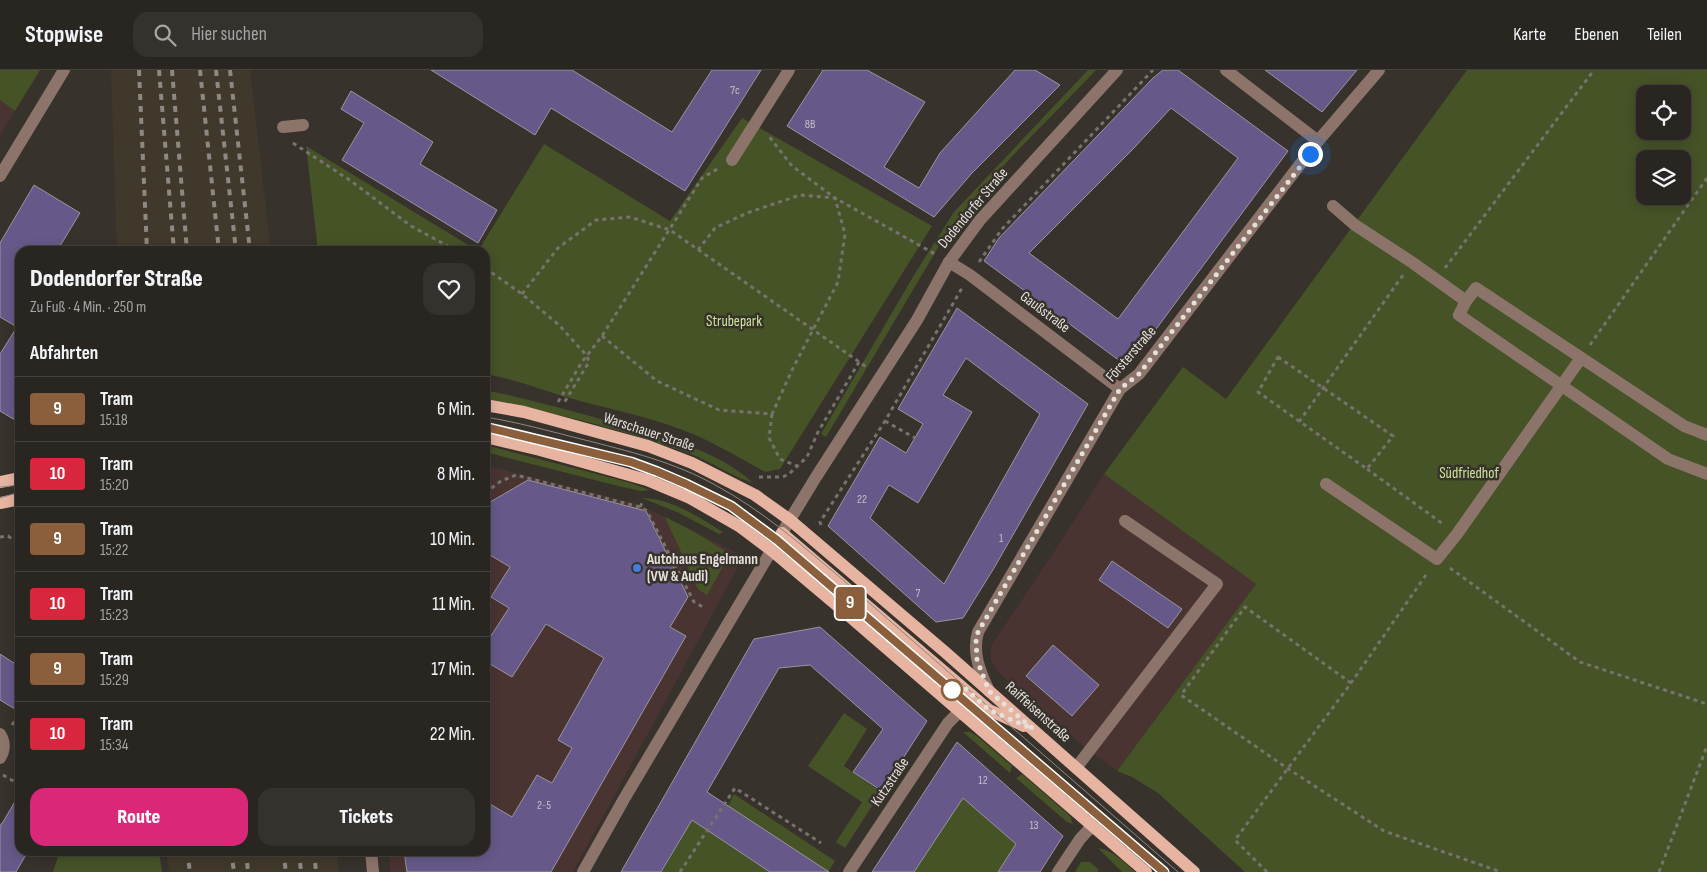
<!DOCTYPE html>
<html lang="de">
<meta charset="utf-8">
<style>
:root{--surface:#292621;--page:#35322e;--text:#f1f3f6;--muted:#a5a5a5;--line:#45433f;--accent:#db2777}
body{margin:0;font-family:"Sofia Sans Condensed",sans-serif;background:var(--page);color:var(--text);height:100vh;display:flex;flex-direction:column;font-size:19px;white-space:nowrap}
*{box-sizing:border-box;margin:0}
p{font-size:16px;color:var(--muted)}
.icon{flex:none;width:28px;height:28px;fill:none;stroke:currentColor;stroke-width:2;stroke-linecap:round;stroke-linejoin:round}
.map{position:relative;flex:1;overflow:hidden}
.panel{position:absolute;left:15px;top:176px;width:475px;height:610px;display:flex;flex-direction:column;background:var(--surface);border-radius:15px;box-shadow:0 2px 12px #0003,0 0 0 1px var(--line)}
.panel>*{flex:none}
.badge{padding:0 10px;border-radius:4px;font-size:18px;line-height:32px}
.buttons{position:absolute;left:1636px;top:15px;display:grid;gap:10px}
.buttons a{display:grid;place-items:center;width:55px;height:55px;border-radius:10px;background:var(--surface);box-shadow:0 2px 12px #0003,0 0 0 1px var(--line);font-size:25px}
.you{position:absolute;width:25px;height:25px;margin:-12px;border:4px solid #fff;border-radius:50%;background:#1a73e8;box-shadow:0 0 0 8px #1a73e833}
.map>.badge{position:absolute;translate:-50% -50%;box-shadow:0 0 0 2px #fff}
h2{padding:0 15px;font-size:19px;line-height:45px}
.round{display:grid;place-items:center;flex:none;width:52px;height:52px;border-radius:15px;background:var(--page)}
.summary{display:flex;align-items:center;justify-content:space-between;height:85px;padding:0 15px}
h1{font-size:24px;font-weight:800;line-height:38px}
.primary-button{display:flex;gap:10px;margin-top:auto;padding:10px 15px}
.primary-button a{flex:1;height:58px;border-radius:15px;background:var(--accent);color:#fff;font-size:20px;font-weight:800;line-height:58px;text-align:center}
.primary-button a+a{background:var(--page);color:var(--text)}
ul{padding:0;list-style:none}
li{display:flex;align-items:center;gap:15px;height:65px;padding:0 15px;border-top:1px solid var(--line)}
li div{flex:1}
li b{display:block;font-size:19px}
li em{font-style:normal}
li .badge{min-width:55px;font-weight:700;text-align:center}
header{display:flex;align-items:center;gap:30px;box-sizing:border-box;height:70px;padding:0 25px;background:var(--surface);border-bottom:1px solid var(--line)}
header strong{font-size:24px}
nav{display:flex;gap:28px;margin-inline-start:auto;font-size:18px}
.search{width:350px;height:45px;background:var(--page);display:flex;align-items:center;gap:12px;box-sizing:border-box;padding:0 18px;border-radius:15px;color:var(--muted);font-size:19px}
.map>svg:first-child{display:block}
.commercial{fill:#493432}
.built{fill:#41382c}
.green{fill:#465327;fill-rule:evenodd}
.building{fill:#665989;stroke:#98969f;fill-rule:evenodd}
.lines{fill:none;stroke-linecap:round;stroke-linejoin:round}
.path{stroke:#76726c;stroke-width:3;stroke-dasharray:4 4;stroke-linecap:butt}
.minor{stroke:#8d746b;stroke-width:12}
.major{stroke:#e8b4a2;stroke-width:12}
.tram{stroke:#8c8883;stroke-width:1}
.rail{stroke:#8c8883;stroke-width:4;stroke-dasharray:6 6;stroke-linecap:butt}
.line-casing{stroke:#fff;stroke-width:11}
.line{stroke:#8b5e3c;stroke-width:8}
.walk{stroke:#e4e0dc;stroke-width:5;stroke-dasharray:0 9}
.shop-dot{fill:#3f7fe0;stroke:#37322c;stroke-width:2}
.stop-dot{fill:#fff;stroke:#8b5e3c;stroke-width:2.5}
.labels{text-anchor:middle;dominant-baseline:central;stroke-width:5;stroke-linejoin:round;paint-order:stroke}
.number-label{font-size:12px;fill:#c4bec7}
.street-label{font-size:15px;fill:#e4e0dc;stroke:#37322c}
.park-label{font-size:15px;fill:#cde696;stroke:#37322c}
.poi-label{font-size:15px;font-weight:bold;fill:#e4e0dc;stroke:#37322c;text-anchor:start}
</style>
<header>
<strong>Stopwise</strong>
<div class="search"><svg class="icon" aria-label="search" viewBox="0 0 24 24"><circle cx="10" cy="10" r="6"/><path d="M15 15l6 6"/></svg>Hier suchen</div>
<nav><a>Karte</a><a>Ebenen</a><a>Teilen</a></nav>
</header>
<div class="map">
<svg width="1707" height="802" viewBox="0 0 1707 802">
<rect width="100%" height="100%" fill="#37322c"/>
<!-- commercial -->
<g class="commercial">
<path d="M0,30L15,41L0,65Z"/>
<path d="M485,395L640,435L744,486L573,802H391L388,781H485Z"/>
<path d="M1104,404L1256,514L1117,701L1089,681L997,601L991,590V576L1052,485Z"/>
</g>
<!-- built -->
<g class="built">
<path d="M111,0H250L271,181H117Z"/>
<path d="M166,781H337L339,802H169Z"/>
</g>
<!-- green -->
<g class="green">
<path d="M0,0H40L15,41L0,30Z"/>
<path d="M1088,0H1096C1045,54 990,104 946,164L826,367L821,364L917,200L954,142Z"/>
<path d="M1467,0H1707V802H1245L1158,723L1132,707L1117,701L1256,514L1104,404L1183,297L1226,329ZM1645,24H1682V61H1645ZM1645,89H1682V126H1645Z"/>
<path d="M742,48L932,156L780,399L765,402C738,387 710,370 680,359C646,346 609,339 573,329C544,321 515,309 485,304V181H478L544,74L670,151Z"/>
<path d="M306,76L478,181H318Z"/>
<path d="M485,320C527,329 569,340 611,352C657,365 717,379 753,413C731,406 712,392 691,384C624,360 555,342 485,330Z"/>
<path d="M485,375L631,413L650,420L641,421L622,417L485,382Z"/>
<path d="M642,428C671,428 698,447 723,462L719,464L679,443Z"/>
<path d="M665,447L691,460L730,484L707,525L698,519Z"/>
<path d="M844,643L867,659L844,696L881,722L845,778L836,772L862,732L808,696Z"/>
<path d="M963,662H970L977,666L1012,696L1010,703Z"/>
<path d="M1022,704L1070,746L1073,754L1067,752L1016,708Z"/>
<path d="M708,723L728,736L734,724L835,791L828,802L728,736L710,762L770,802H662Z"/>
<path d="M963,728L1016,774L998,802H914Z"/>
<path d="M1098,778C1113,780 1124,792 1135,802H1122Z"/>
<path d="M60,781H159L162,802H53Z"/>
<path d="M1081,792H1090L1099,800L1097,802H1075Z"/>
</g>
<!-- building -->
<g class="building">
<path d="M431,0H572L672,62L712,0H761L685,121L551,38L535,65Z"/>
<path d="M823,0H867L925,32L884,97L919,118L940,83L1015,0H1035L1060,15L972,103L934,147L787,56Z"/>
<path d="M1163,0H1178L1288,81L1128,297L984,191L999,168L1153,8ZM1171,38L1238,88L1118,249L1029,183L1133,79Z"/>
<path d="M1265,0H1357L1322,42Z"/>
<path d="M351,21L433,72L420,94L497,140L478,173L342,90L364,53L341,39Z"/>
<path d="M34,115L80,143L57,181H20V353L0,341V284L17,257L0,247V173Z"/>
<path d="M957,238L1088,334L994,498L963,548L936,552L828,456L880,367L906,383L923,354L898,339ZM966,288L1040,344L944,514L870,448L889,415L918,433L972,342L943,325Z"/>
<path d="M528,410L646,441L688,527L670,557L686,566L551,802H407L404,781H485V731L512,747L537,705L552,713L572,678L558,670L604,588L546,554L512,607L485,591V575L509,538L491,527L510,497L485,482V435Z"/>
<path d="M1112,491L1182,539L1168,558L1099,510Z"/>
<path d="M820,557L927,651L882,721L853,702L883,659L810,595L779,598L707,722L829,802H770L692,750L661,802H621L754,569Z"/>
<path d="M1053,575L1099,615L1072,646L1026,606Z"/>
<path d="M0,584L20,597V642L0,630Z"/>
<path d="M957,672L1063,766L1040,802H998L1016,774L963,728L914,802H872Z"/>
<path d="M20,723V781H28L16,802H0V757Z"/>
</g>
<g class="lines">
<!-- path -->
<g class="path">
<path d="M293,73L351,111L411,156L457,181"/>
<path d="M698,180L715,158L747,143L800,125L835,128L935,184"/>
<path d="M979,192L1002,159L1153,0"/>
<path d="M485,198L522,224L559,255L587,286L589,292L564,333"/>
<path d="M1445,198L1594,0"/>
<path d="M522,224L558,178L596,150L630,147L670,160L868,298"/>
<path d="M602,266L657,311L719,340L772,344L793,298L838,212L845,164L835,128L792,96L768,65"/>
<path d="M1590,275L1707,108"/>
<path d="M1278,287L1393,366L1367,399L1258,322Z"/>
<path d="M558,332L582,292L602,266L702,108L719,98"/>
<path d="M772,344L769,368L780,389L797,396"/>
<path d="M885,351L915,368"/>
<path d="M1299,352L1403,205"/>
<path d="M1367,399L1443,454"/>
<path d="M759,407H783L789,404L807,387L818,362L859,292"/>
<path d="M485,423L501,411L516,405L640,437L647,441L694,532L703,537"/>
<path d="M640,437L643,431"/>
<path d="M821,455L820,452L885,351L962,218"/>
<path d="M0,467L8,466L20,475"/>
<path d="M1450,498L1580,592L1707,634"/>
<path d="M20,500L18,504L20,505"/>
<path d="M1351,613L1245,537L1181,625L1287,698L1384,761L1501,802"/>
<path d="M12,655L20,643"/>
<path d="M3,705L20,715"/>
<path d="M0,754L1,755"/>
<path d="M680,802L735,718L821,773"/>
<path d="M1267,802L1235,770L1351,613L1428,502"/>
<path d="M1659,802L1707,676"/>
</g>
<!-- minor -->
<g class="minor">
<path d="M1226,0L1318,71"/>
<path d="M283,57L303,55"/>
<path d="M732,90L789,0"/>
<path d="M0,106L64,0"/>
<path d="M1333,136L1355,155L1413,193L1466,231L1459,245L1668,389L1707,404"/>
<path d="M949,192L970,205L1120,319"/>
<path d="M1466,231L1476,218L1684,356L1707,365"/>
<path d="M1326,414L1437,489L1457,464L1581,288"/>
<path d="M989,621C980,602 972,583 978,562L1120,319L1139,304L1318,71L1379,0"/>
<path d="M0,664C5,672 5,680 0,688"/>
<path d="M1076,698L1217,514L1125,451"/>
<path d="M371,781L373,802"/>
<path d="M583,802L624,729L777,471L816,407L917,250L949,192L980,150L1117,0"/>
<path d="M849,802L948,653L959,642"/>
<path d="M1058,802L1080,769L1092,756"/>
</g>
<!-- major -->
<g class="major">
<path d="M485,335L524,342L648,376L692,393L755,425L790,450L945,582L1194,802"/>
<path d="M485,367L540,380L647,410L690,428L739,456L771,480L834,533L1146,802"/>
<path d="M0,412L20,408"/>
<path d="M0,433L20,429"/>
<path d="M782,463L989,640L1024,656"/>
</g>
<!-- tram -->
<g class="tram">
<path d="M485,347C517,352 549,361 581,369C628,381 675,392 717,416C761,440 798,472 836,504L1178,802"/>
<path d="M485,357L631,393L686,414L731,436L798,488L1164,802"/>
<path d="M0,417L20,415"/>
<path d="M0,428L20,422"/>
</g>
<!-- rail -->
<g class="rail">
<path d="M139,0L147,181"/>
<path d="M159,0L174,181"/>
<path d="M172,0L187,181"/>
<path d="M200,0L219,181"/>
<path d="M216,0L236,181"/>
<path d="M230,0L250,181"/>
<path d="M187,781L190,802"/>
<path d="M231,781L234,802"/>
<path d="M246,781L248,802"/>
<path d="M283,781L286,802"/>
<path d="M299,781L301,802"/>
<path d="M314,781L316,802"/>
</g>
</g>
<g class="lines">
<!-- line casing -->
<g class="line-casing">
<path id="line" d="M485,357L631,392L658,402L686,414L731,436L777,470L1164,802"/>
</g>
<!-- line -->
<use href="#line" class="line"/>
<!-- walk -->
<path class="walk" d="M952,620L960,614L989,640L1033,659L989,621L977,590L976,570L978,562L1120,319L1139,304L1310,84"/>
</g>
<!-- markers -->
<circle class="shop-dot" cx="637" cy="498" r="5"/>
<circle class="stop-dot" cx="952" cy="620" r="10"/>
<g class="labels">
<!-- number labels -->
<g class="number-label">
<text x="735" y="20">7c</text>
<text x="810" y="54">8B</text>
<text x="862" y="429">22</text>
<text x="1001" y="468">1</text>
<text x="918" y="523">7</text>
<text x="983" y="710">12</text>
<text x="544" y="735">2-5</text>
<text x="1034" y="755">13</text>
</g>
<!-- street labels -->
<g class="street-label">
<text transform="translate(973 138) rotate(-50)">Dodendorfer Straße</text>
<text transform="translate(1045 242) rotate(37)">Gaußstraße</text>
<text transform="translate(1131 284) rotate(-49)">Försterstraße</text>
<text transform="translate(649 362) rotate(18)">Warschauer Straße</text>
<text transform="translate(1038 642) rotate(42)">Raiffeisenstraße</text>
<text transform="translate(890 712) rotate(-56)">Kutzstraße</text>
</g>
<!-- park labels -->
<g class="park-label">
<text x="734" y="251">Strubepark</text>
<text x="1469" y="403">Südfriedhof</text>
</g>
<!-- poi labels -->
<g class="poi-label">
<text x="647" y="489">Autohaus Engelmann<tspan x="647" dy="17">(VW &amp; Audi)</tspan></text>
</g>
</g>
</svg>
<div class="buttons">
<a><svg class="icon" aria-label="locate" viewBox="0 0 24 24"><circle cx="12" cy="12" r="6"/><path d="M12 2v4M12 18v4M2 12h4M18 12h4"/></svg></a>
<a><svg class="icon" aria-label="layers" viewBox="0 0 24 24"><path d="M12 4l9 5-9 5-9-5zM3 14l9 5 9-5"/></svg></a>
</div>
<div class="you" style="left:1310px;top:84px"></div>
<b class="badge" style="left:850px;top:533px;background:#8b5e3c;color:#fff">9</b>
<section class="panel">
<div class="summary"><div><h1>Dodendorfer Straße</h1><p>Zu Fuß · 4 Min. · 250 m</p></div><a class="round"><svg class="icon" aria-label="heart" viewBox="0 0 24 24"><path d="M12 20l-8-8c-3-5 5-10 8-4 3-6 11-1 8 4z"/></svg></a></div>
<h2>Abfahrten</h2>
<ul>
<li><span class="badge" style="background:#8b5e3c;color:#fff">9</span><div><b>Tram</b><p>15:18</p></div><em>6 Min.</em></li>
<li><span class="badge" style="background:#d7263d;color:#fff">10</span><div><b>Tram</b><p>15:20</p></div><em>8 Min.</em></li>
<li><span class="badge" style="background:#8b5e3c;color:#fff">9</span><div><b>Tram</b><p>15:22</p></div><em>10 Min.</em></li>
<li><span class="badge" style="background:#d7263d;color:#fff">10</span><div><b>Tram</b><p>15:23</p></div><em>11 Min.</em></li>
<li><span class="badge" style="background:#8b5e3c;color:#fff">9</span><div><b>Tram</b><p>15:29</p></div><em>17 Min.</em></li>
<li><span class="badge" style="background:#d7263d;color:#fff">10</span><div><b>Tram</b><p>15:34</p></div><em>22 Min.</em></li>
</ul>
<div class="primary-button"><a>Route</a><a>Tickets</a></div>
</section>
</div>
